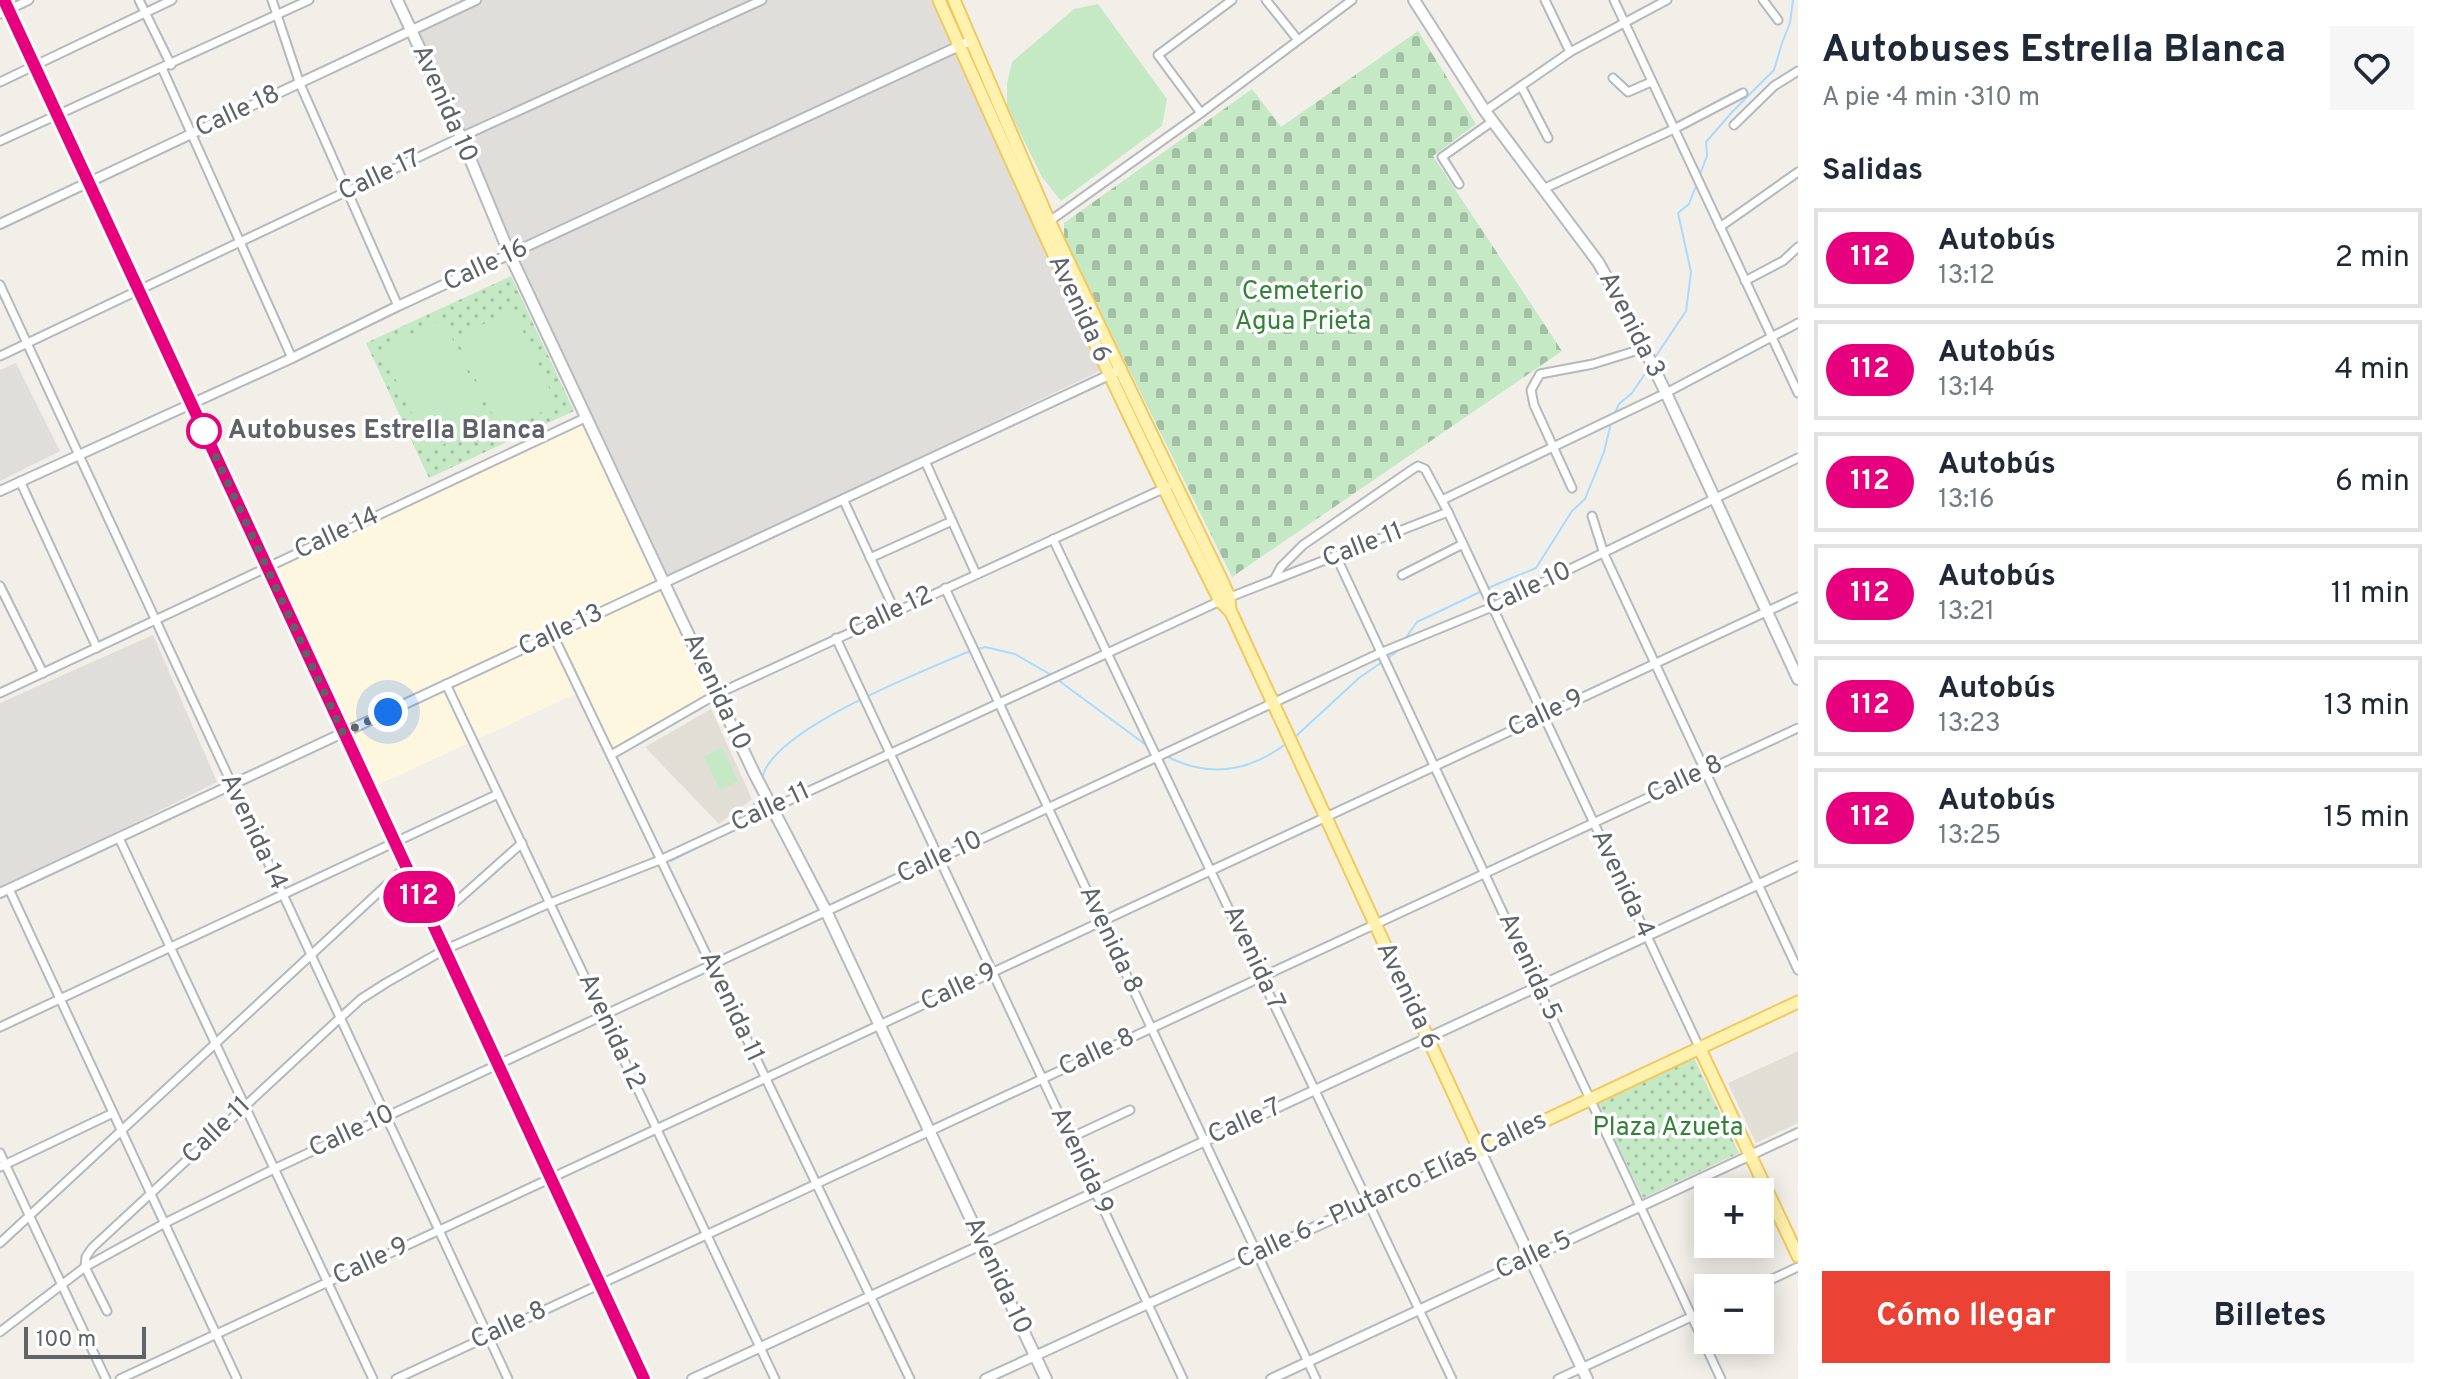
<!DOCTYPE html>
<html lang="es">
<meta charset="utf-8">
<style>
:root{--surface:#fff;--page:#f6f6f7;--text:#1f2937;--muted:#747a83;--line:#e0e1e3;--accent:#ea4335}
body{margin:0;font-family:Overpass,sans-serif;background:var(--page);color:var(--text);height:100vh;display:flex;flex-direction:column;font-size:30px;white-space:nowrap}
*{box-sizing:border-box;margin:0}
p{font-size:26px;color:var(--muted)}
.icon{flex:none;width:44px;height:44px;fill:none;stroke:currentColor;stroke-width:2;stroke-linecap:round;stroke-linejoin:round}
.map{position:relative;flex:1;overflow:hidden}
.side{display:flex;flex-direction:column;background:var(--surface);width:640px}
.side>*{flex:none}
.badge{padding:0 16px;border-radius:26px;font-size:28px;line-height:52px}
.controls{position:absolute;left:1694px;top:1178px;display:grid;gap:16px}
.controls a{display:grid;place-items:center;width:80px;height:80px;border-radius:0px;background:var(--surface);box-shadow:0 4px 20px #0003;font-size:40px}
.scale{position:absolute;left:24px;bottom:20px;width:122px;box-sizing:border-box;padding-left:8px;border:4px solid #5f6368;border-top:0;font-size:22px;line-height:28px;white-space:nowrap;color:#5f6368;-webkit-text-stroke:6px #fff;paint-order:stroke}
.you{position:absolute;width:40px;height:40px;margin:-20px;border:6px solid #fff;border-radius:50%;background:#1a73e8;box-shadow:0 0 0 12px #1a73e833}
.map>.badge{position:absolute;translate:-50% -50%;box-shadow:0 0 0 4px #fff}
h2{padding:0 24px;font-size:30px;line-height:72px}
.round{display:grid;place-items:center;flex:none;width:84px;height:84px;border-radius:0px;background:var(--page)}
.headline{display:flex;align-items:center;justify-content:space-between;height:136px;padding:0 24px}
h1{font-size:38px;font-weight:700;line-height:60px}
.button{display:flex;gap:16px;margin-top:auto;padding:16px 24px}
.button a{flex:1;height:92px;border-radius:0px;background:var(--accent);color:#fff;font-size:32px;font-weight:700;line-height:92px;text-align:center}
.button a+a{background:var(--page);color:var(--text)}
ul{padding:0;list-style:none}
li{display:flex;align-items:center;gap:24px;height:100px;margin:0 16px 12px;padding:0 8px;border:4px solid var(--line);border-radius:0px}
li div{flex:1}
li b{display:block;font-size:30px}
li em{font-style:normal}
li .badge{min-width:88px;font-weight:700;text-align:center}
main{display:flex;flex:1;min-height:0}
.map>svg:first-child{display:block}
.commercial{fill:#fef7e0}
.industrial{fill:#e0deda}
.education{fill:#e1ded6}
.cemetery{fill:url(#cemetery-stones)}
.park{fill:url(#park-dots)}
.pitch{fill:#c5e8c5}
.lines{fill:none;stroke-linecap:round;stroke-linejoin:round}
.stream{stroke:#aadaff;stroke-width:2}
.minor-casing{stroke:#b5b8bc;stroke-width:11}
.tertiary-casing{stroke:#b5b8bc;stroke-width:12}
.secondary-casing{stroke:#b6babf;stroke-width:14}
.primary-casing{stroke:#f2c960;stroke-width:15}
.minor{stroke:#fff;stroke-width:7}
.tertiary{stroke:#fff;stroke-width:8}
.secondary{stroke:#fff;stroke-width:10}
.primary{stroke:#fff2af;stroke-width:11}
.line-casing{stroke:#fff;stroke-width:18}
.line{stroke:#e6007e;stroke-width:12}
.walk{stroke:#5f6368;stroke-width:8;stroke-dasharray:0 14.4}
.stop-dot{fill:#fff;stroke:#e6007e;stroke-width:4}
.labels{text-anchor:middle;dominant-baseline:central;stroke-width:7;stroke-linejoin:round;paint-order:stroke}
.street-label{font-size:26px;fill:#5f6368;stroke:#fff}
.park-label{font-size:26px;fill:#348238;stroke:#fff}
.stop-label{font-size:26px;font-weight:bold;fill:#5f6368;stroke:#fff;text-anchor:start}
</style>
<main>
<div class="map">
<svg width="1798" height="1379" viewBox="0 0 1798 1379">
<defs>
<pattern id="cemetery-stones" width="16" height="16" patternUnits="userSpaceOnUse" patternTransform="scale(2)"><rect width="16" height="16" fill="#c5e8c5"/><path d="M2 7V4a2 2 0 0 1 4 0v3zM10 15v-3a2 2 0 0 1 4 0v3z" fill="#a3c0a4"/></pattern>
<pattern id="park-dots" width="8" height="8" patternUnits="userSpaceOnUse" patternTransform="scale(2)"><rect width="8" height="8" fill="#c5e8c5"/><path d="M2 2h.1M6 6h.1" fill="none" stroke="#a3c0a4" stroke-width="1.8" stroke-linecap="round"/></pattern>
</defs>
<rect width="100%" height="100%" fill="#f1efe8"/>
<!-- commercial -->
<path class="commercial" d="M587,417L717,694L611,755L580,692L369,789L266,567Z"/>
<!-- industrial -->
<g class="industrial">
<path d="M478,0H933L1102,370L669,577L411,31Z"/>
<path d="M16,363L60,451L0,481V370Z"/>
<path d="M153,635L217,782L0,890V703Z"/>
</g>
<!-- education -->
<g class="education">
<path d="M711,709L752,799L719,824L645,747Z"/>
<path d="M1798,1051V1123L1756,1143L1728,1083Z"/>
</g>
<!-- cemetery -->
<path class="cemetery" d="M1418,31L1476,124L1433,156L1562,351L1232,577L1064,238V223L1252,89L1281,127Z"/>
<!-- park -->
<g class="park">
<path d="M511,276L574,411L429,478L366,343Z"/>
<path d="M1694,1058L1739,1153L1643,1198L1598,1103Z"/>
</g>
<!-- pitch -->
<g class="pitch">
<path d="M1098,4L1167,99L1162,126L1061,201L1042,177L1007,106V84L1012,62L1074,9Z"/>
<path d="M513,310L557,405L500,431L456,337Z"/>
<path d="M443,319L491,422L429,451L381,348Z"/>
<path d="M722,748L738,781L720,790L704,757Z"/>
</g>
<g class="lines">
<!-- stream -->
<g class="stream">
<path d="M1699,177L1707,156L1706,142L1733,111L1774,70L1782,43L1790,23L1793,0"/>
<path d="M1654,359L1686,311L1691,272L1678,213L1689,204L1697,183"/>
<path d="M1615,413L1619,404L1632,393L1649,368"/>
<path d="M1488,588L1536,568L1572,511L1585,499L1604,452L1611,423"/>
<path d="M1405,639L1417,622L1482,591"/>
<path d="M1058,680L1146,745"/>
<path d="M1295,737L1359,678L1395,653L1399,648"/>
<path d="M1166,756C1208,778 1249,772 1287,743"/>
<path d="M762,779C770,730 920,673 965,653L985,647L1015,654L1053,676"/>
<path d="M736,822L758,800L760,794"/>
<path d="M671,861L716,838"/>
</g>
<!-- minor casing -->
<g class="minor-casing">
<g id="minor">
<path d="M4,0L644,1379"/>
<path d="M139,0L171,65"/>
<path d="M272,0L300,84L398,306"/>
<path d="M1266,0L1298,40"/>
<path d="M1545,0L1570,52"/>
<path d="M1614,0L1798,393"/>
<path d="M1763,0L1778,20"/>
<path d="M0,14L29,0"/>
<path d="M162,68L292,358"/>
<path d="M1613,78L1628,92L1651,82"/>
<path d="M0,82L172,0"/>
<path d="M1521,86L1548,138"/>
<path d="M1485,111L1570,52L1667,0"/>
<path d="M1201,113L1158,55L1232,0"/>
<path d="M1734,125L1774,86L1798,71"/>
<path d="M0,141L309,0"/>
<path d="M1459,184L1442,157L1493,121"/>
<path d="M1543,189L1674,129L1743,93"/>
<path d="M1047,223L1201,113L1352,0"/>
<path d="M1720,227L1798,172"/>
<path d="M1745,281L1783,261L1798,247"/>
<path d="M0,285L508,1379"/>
<path d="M0,356L461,137L762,0"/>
<path d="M925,461L976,574"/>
<path d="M20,481L97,648"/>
<path d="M1572,488L1534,405L1531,390L1540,374L1593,364L1645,348"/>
<path d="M843,499L895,611"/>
<path d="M1442,500L1666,393L1798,323"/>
<path d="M1592,516L1604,554L1798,970"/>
<path d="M1053,539L1452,1379"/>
<path d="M1336,556L1721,1379"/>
<path d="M870,558L952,521"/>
<path d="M1402,575L1463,544"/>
<path d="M1275,578L1281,567L1303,545L1413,469L1418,466L1425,469L1448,512L1700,1049"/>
<path d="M0,586L43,673"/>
<path d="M945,588L1316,1379"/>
<path d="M553,635L910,1379"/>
<path d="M836,638L1183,1379"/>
<path d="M446,684L775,1379"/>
<path d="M0,693L587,417"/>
<path d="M611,755L717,694L1167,487"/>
<path d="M119,838L373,1379"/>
<path d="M9,889L237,1379"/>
<path d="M432,923L522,843"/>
<path d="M0,1027L498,794"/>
<path d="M1070,1138L1130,1110"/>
<path d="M0,1153L106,1379"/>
<path d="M0,1167L113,1113"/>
<path d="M0,1243L406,867"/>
<path d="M1753,1288L1798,1267"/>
<path d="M107,1311L85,1267L86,1257L92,1248L340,1018L361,999L386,983L444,950L550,903L660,860L1220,601L1448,512"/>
<path d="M0,1332L85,1267L165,1223L274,1169L1380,653L1492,607L1798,458"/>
<path d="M120,1379L1798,597"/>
<path d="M396,1379L1798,728"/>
<path d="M1558,1379L1708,1309"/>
</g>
</g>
<!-- tertiary casing -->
<g class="tertiary-casing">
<g id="tertiary">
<path d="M0,224L476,0"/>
<path d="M0,491L292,358L398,306L972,40"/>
<path d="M0,893L1122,369"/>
<path d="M692,1379L1798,866"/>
<path d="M985,1379L1480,1151"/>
<path d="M1271,1379L1798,1133"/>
</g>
</g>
<!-- secondary casing -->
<g class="secondary-casing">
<g id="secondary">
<path d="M397,0L461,137L510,255L664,583L755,775L826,911L1046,1379"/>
<path d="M1414,0L1485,111L1598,262L1628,315L1666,393L1798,679"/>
<path d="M1480,1151L1587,1379"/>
</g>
</g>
<!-- primary casing -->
<g class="primary-casing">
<g id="primary">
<path d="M939,0C1029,202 1120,403 1220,601L1231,612L1480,1151L1798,1002"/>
<path d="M954,0L1049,221L1223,583L1229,597L1230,611"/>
<path d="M1700,1049L1798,1256"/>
</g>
</g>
<!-- minor -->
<use href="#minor" class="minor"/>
<!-- tertiary -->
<use href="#tertiary" class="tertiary"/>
<!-- secondary -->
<use href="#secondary" class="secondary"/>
<!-- primary -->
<use href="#primary" class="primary"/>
</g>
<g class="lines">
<!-- line casing -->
<g class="line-casing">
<path id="line" d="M4,0L644,1379"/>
</g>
<!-- line -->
<use href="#line" class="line"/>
<!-- walk -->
<path class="walk" d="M204,431L343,733L388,712"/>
</g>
<!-- markers -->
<circle class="stop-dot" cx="204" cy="431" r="16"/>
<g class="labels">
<!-- street labels -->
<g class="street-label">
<text transform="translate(444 104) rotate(66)">Avenida 10</text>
<text transform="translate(238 112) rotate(-25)">Calle 18</text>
<text transform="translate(380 176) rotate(-25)">Calle 17</text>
<text transform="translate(486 266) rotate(-25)">Calle 16</text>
<text transform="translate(1079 309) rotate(65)">Avenida 6</text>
<text transform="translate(1631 325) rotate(63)">Avenida 3</text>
<text transform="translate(337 534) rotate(-25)">Calle 14</text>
<text transform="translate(1363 546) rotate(-21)">Calle 11</text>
<text transform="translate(1529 589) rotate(-25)">Calle 10</text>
<text transform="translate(891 613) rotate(-25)">Calle 12</text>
<text transform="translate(561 631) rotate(-25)">Calle 13</text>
<text transform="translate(716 692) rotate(65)">Avenida 10</text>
<text transform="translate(1546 714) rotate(-25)">Calle 9</text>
<text transform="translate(1685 780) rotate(-25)">Calle 8</text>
<text transform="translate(771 808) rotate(-25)">Calle 11</text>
<text transform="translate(253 832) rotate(65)">Avenida 14</text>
<text transform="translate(940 858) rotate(-25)">Calle 10</text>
<text transform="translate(1622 884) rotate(65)">Avenida 4</text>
<text transform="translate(1110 940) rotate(65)">Avenida 8</text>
<text transform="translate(1253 958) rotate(65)">Avenida 7</text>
<text transform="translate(1529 967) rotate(65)">Avenida 5</text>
<text transform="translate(959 988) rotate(-25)">Calle 9</text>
<text transform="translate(1407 996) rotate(65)">Avenida 6</text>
<text transform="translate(731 1007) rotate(65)">Avenida 11</text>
<text transform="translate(611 1032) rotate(65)">Avenida 12</text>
<text transform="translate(1097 1053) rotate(-25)">Calle 8</text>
<text transform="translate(1245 1122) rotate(-24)">Calle 7</text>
<text transform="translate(217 1131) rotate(-44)">Calle 11</text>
<text transform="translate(352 1132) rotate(-25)">Calle 10</text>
<text transform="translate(1081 1161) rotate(65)">Avenida 9</text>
<text transform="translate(1392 1191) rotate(-25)">Calle 6 - Plutarco Elías Calles</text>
<text transform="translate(1534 1256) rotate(-25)">Calle 5</text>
<text transform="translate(371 1262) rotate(-25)">Calle 9</text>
<text transform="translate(997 1276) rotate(65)">Avenida 10</text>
<text transform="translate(509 1326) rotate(-25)">Calle 8</text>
</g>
<!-- park labels -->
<g class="park-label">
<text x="1303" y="292">Cemeterio<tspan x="1303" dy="30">Agua Prieta</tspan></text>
<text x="1668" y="1128">Plaza Azueta</text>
</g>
<!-- stop labels -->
<g class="stop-label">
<text x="228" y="431">Autobuses Estrella Blanca</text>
</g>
</g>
</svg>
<div class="controls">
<a>+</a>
<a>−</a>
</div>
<div class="scale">100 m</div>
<div class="you" style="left:388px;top:712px"></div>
<b class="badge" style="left:419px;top:897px;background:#e6007e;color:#fff">112</b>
</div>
<section class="side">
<div class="headline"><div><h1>Autobuses Estrella Blanca</h1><p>A pie · 4 min · 310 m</p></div><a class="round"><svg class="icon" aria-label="heart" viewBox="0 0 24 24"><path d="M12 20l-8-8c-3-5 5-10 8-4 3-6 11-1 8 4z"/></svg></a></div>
<h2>Salidas</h2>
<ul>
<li><span class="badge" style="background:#e6007e;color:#fff">112</span><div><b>Autobús</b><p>13:12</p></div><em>2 min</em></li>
<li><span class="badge" style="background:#e6007e;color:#fff">112</span><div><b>Autobús</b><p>13:14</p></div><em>4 min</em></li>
<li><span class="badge" style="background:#e6007e;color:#fff">112</span><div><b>Autobús</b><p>13:16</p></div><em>6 min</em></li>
<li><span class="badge" style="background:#e6007e;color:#fff">112</span><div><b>Autobús</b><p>13:21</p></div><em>11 min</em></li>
<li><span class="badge" style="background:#e6007e;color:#fff">112</span><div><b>Autobús</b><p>13:23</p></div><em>13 min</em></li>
<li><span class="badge" style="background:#e6007e;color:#fff">112</span><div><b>Autobús</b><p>13:25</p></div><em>15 min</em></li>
</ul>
<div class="button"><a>Cómo llegar</a><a>Billetes</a></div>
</section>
</main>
